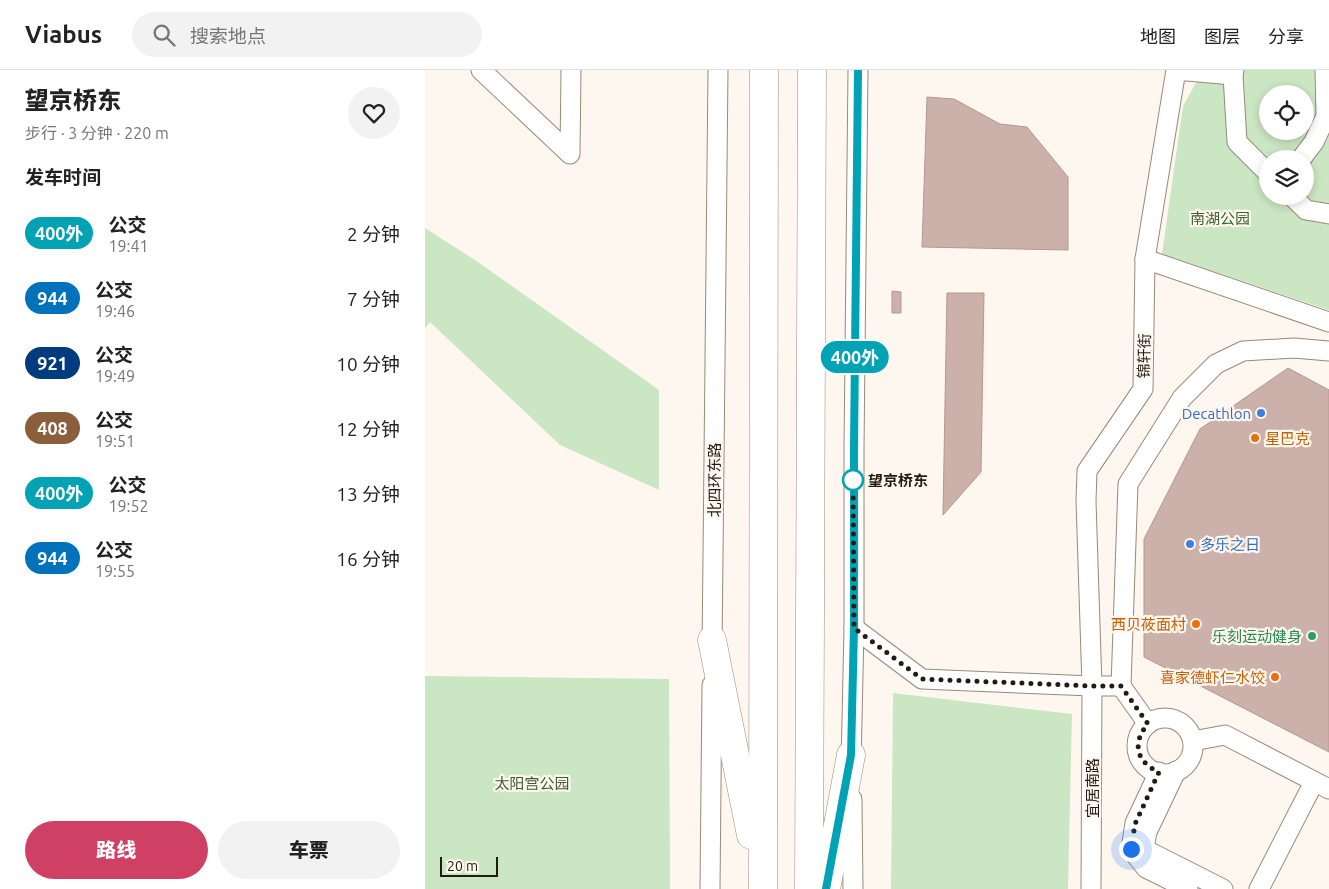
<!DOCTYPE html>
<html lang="zh">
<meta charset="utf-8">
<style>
:root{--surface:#fff;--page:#f2f2f2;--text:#222;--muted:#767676;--line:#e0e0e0;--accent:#cf4064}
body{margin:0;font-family:Ubuntu,"Noto Sans SC",sans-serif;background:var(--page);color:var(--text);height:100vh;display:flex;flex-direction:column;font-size:19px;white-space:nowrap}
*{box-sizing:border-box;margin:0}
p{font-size:16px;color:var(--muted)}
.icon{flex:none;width:28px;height:28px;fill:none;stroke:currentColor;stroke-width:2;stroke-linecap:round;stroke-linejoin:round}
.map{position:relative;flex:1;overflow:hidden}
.side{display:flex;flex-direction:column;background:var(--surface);width:425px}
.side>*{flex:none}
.badge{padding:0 10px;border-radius:16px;font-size:18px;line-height:32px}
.fabs{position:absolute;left:834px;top:15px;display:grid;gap:10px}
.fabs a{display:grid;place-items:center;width:55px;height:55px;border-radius:50%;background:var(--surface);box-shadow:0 2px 8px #0003;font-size:25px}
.scale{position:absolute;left:15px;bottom:12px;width:58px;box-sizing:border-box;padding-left:5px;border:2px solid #221b14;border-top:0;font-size:14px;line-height:18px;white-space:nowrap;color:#221b14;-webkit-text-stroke:4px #fef7ef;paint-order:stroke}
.you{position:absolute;width:25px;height:25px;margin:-12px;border:4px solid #fff;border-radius:50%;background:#1a73e8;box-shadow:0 0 0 8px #1a73e833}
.map>.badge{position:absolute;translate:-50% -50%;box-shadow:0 0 0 2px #fff}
h2{padding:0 25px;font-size:19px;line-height:45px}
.round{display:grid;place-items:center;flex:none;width:52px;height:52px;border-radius:26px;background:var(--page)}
.headline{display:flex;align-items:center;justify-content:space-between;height:85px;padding:0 25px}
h1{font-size:24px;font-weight:800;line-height:38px}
.primary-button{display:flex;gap:10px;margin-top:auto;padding:10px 25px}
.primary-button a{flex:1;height:58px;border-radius:30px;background:var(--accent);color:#fff;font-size:20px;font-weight:800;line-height:58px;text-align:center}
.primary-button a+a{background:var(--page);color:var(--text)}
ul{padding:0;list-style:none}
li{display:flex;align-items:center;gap:15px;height:65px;padding:0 25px}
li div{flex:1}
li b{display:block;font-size:19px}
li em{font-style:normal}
li .badge{min-width:55px;font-weight:700;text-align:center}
header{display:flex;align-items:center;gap:30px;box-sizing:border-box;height:70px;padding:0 25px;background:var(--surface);border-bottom:1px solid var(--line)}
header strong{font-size:24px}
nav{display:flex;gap:28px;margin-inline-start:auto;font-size:18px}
.search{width:350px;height:45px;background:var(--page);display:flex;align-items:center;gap:12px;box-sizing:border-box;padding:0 18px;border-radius:28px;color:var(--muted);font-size:19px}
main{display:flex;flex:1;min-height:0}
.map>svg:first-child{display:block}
.green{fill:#cbe6c2;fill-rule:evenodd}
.building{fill:#ccb1aa;stroke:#b29891}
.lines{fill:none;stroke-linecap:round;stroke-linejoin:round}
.minor-casing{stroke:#9a8977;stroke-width:21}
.highway-casing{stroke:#9a8977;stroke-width:29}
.minor{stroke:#fff;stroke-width:19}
.highway{stroke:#fff;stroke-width:28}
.line-casing{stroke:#fff;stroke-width:11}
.line{stroke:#00a3b4;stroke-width:8}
.walk{stroke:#221b14;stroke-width:5;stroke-dasharray:0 9}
.shop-dot{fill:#3f7fe0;stroke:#fef7ef;stroke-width:2}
.food-dot{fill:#e8710a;stroke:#fef7ef;stroke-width:2}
.stop-dot{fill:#fff;stroke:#00a3b4;stroke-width:2.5}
.leisure-dot{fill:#2e9e5b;stroke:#fef7ef;stroke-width:2}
.labels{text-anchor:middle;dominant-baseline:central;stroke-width:4.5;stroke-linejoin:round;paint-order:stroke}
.park-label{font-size:15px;fill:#3a622d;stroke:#fef7ef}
.street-label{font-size:15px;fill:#221b14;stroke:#fef7ef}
.shop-label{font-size:15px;fill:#366cbe;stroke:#fef7ef;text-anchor:end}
.food-label{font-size:15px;fill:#c56008;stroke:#fef7ef;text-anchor:end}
.stop-label{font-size:15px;font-weight:bold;fill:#221b14;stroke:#fef7ef;text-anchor:start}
.leisure-label{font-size:15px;fill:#27864d;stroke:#fef7ef;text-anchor:end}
</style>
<header>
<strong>Viabus</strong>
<div class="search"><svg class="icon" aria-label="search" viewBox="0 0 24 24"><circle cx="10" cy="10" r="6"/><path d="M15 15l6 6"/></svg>搜索地点</div>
<nav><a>地图</a><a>图层</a><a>分享</a></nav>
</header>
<main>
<section class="side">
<div class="headline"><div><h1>望京桥东</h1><p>步行 · 3 分钟 · 220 m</p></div><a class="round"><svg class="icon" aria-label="heart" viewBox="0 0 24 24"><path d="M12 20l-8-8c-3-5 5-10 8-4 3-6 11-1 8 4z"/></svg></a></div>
<h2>发车时间</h2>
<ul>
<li><span class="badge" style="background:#00a3b4;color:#fff">400外</span><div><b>公交</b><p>19:41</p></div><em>2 分钟</em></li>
<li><span class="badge" style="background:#0072bc;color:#fff">944</span><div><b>公交</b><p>19:46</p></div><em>7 分钟</em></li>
<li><span class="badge" style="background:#003b80;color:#fff">921</span><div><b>公交</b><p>19:49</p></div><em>10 分钟</em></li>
<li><span class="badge" style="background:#8b5e3c;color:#fff">408</span><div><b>公交</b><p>19:51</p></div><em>12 分钟</em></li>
<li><span class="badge" style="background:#00a3b4;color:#fff">400外</span><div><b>公交</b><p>19:52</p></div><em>13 分钟</em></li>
<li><span class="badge" style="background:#0072bc;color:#fff">944</span><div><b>公交</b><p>19:55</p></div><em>16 分钟</em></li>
</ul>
<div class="primary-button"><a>路线</a><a>车票</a></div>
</section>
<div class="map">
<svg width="904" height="819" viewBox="0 0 904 819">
<rect width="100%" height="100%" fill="#fef7ef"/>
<!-- green -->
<g class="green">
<path d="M778,0H904V240L737,184L758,36ZM842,24H880V61H842ZM842,89H880V126H842Z"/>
<path d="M0,158L50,190L234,320V420L135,375L5,252L0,258Z"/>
<path d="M0,606L244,609L245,819H0Z"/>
<path d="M468,623L647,644L643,819H466Z"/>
</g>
<!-- building -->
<g class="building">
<path d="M502,27L529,29L575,54L602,57L643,107V180L497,177Z"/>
<path d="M467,221L476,222V243H467Z"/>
<path d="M522,223H559L556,402L518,445Z"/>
<path d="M863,298L904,320V682L719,587V469L775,359Z"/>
</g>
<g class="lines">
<!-- minor casing -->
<g class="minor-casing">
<g id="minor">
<path d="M56,0L145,84L146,0"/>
<path d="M809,0L808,5L812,72L842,102"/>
<path d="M876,89L889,72L901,46L900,0"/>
<path d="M867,126L881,140L904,144"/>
<path d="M720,189L904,252"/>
<path d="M429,558L497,609L667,616H696L703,414L757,328L791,294L818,281L869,278L904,281"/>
<path d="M287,583L293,0"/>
<path d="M696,616L723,654"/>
<circle cx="740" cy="676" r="28"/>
<path d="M768,671L800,665L904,719"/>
<path d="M426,696L429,558V379L433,0"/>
<path d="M751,701L722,762L719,779L798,819"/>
<path d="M734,702L710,753L706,779L721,798L763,819"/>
<path d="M427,729L428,819"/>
<path d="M285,819L287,615"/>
<path d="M666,819L667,616L661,431L662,401L718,319L720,189L751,0L808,5"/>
<path d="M834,819L889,712"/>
</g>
</g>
<!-- highway casing -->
<g class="highway-casing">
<g id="highway">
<path d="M287,570L326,765"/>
<path d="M338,819L339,0"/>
<path d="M384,819L387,0"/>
<path d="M401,819L426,685"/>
</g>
</g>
<!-- minor -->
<use href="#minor" class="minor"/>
<!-- highway -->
<use href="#highway" class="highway"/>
</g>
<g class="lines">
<!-- line casing -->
<g class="line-casing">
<path id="line" d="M401,819L426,685L429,558V378L433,0"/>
</g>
<!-- line -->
<use href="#line" class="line"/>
<!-- walk -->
<path class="walk" d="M428,410L429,558L497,609L667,616H696L723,654C706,673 712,693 734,702L710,754L706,779"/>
</g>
<!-- markers -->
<g class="shop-dot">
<circle cx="836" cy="343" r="5"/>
<circle cx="765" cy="474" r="5"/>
</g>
<g class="food-dot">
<circle cx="830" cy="368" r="5"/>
<circle cx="771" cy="554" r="5"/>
<circle cx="850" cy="607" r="5"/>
</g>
<circle class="stop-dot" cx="428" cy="410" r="10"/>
<circle class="leisure-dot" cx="887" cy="566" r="5"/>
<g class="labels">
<!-- park labels -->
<g class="park-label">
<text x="795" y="148">南湖公园</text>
<text x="107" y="713">太阳宫公园</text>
</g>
<!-- street labels -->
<g class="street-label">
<text transform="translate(719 286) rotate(-89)">锦轩街</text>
<text transform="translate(289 410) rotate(-90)">北四环东路</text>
<text transform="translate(667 718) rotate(-90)">宜居南路</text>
</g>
<!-- shop labels -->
<g class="shop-label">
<text x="826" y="343">Decathlon</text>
<text x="775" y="474" text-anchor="start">多乐之日</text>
</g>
<!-- food labels -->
<g class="food-label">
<text x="840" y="368" text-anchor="start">星巴克</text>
<text x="761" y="554">西贝莜面村</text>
<text x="840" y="607">喜家德虾仁水饺</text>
</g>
<!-- stop labels -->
<g class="stop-label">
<text x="443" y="410">望京桥东</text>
</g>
<!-- leisure labels -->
<g class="leisure-label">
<text x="877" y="566">乐刻运动健身</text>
</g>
</g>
</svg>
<div class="fabs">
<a><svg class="icon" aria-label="locate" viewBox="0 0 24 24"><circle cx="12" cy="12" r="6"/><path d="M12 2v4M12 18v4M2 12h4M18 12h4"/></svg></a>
<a><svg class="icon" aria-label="layers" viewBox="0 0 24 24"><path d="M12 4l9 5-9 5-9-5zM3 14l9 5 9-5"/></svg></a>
</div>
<div class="scale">20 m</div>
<div class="you" style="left:706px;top:779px"></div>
<b class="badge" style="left:430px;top:287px;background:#00a3b4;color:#fff">400外</b>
</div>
</main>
